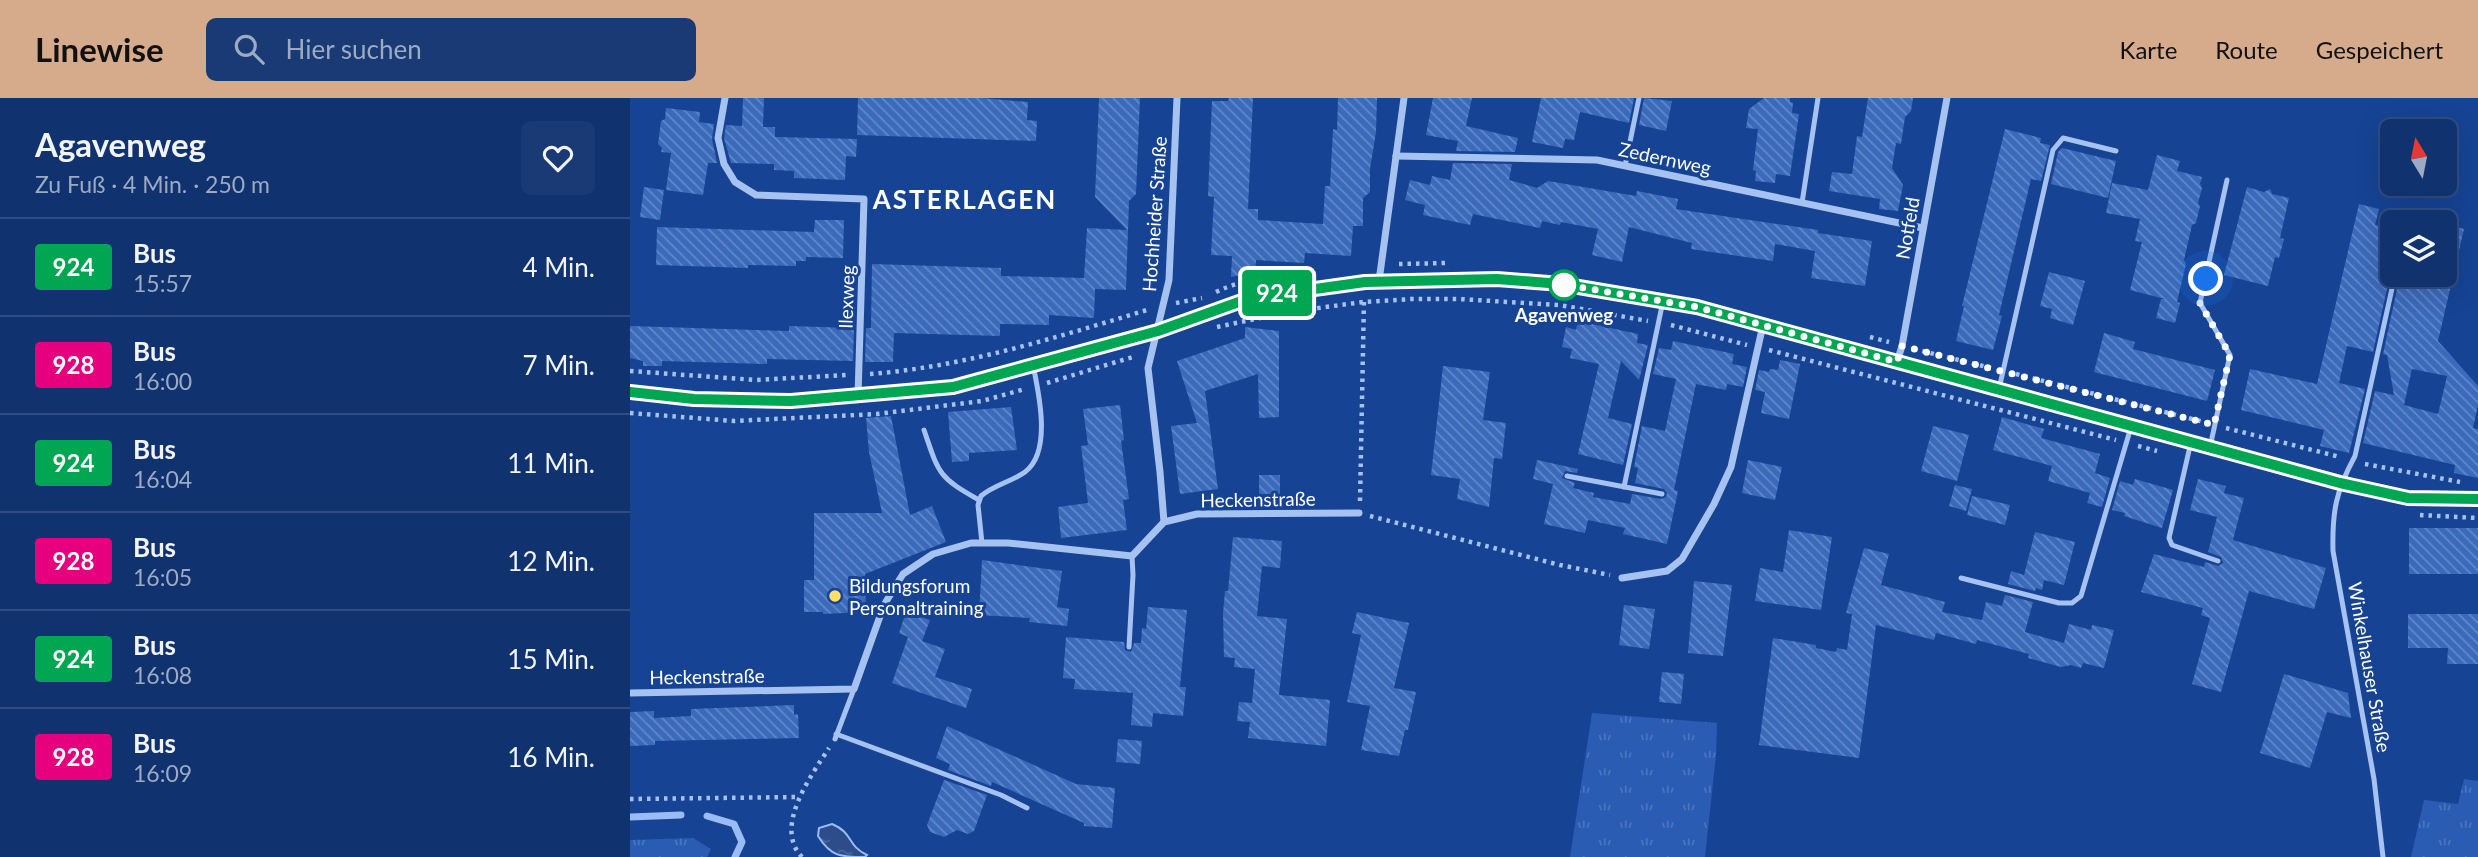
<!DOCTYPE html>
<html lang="de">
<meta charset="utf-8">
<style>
:root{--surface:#10326f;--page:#193a74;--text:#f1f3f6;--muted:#9caac3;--line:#304d82;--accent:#d6ab8b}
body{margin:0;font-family:Lato,sans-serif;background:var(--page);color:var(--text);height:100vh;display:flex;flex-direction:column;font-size:26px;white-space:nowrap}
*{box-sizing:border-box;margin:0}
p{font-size:23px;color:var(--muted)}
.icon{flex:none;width:38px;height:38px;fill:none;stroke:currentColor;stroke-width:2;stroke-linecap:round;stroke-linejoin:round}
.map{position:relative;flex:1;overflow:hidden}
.drawer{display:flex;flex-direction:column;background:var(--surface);width:630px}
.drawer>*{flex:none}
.badge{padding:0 14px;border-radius:5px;font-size:24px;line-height:46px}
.needle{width:46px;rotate:350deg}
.buttons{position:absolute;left:1750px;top:21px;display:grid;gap:14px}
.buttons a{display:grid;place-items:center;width:77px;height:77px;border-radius:10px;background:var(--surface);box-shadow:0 7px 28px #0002,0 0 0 2px var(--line);font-size:35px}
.you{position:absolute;width:35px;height:35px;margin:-18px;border:5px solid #fff;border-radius:50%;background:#1a73e8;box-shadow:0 0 0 10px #1a73e833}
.map>.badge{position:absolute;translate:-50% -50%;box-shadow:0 0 0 4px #fff}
.round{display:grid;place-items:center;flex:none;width:74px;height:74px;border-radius:10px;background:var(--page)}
.summary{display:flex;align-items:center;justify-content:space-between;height:119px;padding:0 35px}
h1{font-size:33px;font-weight:700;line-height:52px}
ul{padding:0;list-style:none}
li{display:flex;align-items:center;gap:21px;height:98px;padding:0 35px;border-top:2px solid var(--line)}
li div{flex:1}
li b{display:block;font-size:26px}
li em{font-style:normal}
li .badge{min-width:77px;font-weight:700;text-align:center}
header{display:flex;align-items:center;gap:42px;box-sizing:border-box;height:98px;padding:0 35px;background:var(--accent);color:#111}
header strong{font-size:33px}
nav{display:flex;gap:38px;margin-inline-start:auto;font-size:24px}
.search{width:490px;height:63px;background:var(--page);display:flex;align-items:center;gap:18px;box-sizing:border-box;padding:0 24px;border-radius:10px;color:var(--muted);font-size:26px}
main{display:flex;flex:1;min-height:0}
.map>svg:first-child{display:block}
.grass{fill:url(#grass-tufts)}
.water{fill:url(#water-ripples);stroke:#99bcf4;stroke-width:2}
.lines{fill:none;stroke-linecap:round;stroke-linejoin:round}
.stream{stroke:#99bcf4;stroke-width:7}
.building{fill:url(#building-back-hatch);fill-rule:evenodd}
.path{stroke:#a6c2f1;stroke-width:4.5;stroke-dasharray:3.5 5;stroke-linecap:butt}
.service{stroke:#a6c2f1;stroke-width:5}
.minor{stroke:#a6c2f1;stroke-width:7}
.line-casing{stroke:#fff;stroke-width:16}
.line{stroke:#00a651;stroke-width:10}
.walk{stroke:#fff;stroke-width:7;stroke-dasharray:0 12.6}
.stop-dot{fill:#fff;stroke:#00a651;stroke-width:3.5}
.poi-dot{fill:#ffdf66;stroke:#164394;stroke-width:2.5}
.labels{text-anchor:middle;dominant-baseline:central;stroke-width:6;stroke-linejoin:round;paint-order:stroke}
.street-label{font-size:19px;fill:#fff;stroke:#164394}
.stop-label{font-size:19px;font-weight:bold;fill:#fff;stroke:#164394}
.poi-label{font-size:19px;fill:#fff;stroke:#164394;text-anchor:start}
.district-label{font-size:26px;font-weight:bold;letter-spacing:2px;fill:#fff;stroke:#164394}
</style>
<header>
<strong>Linewise</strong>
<div class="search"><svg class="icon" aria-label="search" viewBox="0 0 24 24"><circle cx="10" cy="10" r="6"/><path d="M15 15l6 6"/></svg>Hier suchen</div>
<nav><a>Karte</a><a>Route</a><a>Gespeichert</a></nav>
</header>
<main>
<section class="drawer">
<div class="summary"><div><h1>Agavenweg</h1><p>Zu Fuß · 4 Min. · 250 m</p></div><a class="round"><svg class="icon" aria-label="heart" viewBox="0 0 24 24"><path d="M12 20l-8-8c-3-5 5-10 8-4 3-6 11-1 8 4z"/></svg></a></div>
<ul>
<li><span class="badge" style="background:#00a651;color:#fff">924</span><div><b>Bus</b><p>15:57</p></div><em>4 Min.</em></li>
<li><span class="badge" style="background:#e6007e;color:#fff">928</span><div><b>Bus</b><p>16:00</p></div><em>7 Min.</em></li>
<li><span class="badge" style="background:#00a651;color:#fff">924</span><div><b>Bus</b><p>16:04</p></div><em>11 Min.</em></li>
<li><span class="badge" style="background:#e6007e;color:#fff">928</span><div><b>Bus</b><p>16:05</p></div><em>12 Min.</em></li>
<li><span class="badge" style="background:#00a651;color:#fff">924</span><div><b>Bus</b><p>16:08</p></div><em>15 Min.</em></li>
<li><span class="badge" style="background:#e6007e;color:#fff">928</span><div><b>Bus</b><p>16:09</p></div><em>16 Min.</em></li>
</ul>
</section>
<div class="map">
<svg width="1848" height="759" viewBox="0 0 1848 759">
<defs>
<pattern id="grass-tufts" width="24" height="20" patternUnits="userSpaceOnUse" patternTransform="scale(1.75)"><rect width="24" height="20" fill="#2a5cb3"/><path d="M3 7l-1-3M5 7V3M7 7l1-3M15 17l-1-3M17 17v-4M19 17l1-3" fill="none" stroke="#4a74be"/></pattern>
<pattern id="water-ripples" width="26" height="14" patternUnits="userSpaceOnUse" patternTransform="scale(1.75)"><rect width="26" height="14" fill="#2c4d89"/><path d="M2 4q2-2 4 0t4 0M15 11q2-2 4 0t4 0" fill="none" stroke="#4c689b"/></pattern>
<pattern id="building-back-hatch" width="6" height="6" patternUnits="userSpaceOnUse" patternTransform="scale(1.75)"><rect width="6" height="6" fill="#3b6abb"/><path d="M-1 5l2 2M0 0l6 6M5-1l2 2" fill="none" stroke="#6288c9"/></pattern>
</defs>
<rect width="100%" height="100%" fill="#164394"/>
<!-- grass -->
<g class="grass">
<path d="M962,615L1087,625L1086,657L1075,759H940Z"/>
<path d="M1834,681L1848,683V759H1781L1794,702L1828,706Z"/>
<path d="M63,740L81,751L77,759H0V742Z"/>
</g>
<!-- water -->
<path class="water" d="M202,726C224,735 216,747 237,757L235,759C211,759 201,759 188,738L189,730Z"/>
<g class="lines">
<!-- stream -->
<g class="stream">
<path d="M77,718L104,726L112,744L105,759"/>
<path d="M0,719L51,717"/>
</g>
</g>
<!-- building -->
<g class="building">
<path d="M113,0H134L133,29H145V39L227,41L226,59L216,58L215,82L164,80V73L144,72V66L101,65L94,40L96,27L112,28Z"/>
<path d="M228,0H351L398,4L397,22L407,23L406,43L227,37Z"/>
<path d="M469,0H510L506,96L499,103L496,192L465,191L464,220L419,217V227L370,226V238L264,235L263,264H235L236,230H241L242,166L371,170V178L454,180L457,130L497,132L465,99Z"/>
<path d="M599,0H623L618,111H628V122L693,126L695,88H700L703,31L707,32L708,0H747L746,34L740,71V94L733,100V128H723L721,158L675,155L674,165L626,162L625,174L601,179L602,158L581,157L584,99L578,98L582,3H598Z"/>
<path d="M803,0H842L836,28L888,40L885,54L826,53L828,43L796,37Z"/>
<path d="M911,0H1004L999,25L950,14L944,42L935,41L933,50L902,44Z"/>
<path d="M1014,0L1042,3L1036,33L1009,27Z"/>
<path d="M1134,0H1160V4L1163,5L1162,15L1169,16L1160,78L1146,76L1145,85L1125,83L1126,73L1123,72L1128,31L1116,30L1119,11Z"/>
<path d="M1238,0H1283L1281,13L1275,19L1271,46L1266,45L1262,70L1273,87L1268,113L1249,111L1250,101L1199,93L1202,74L1222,76L1227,38L1232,39Z"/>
<path d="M36,10L70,14L69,24L84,26L82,41L87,65H78L73,97L36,92L41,55L31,54L32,50L28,46L31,23L35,21Z"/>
<path d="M1375,31L1411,40L1410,45L1420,47L1411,83L1401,81L1369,217L1372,218L1363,252L1326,243L1334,208H1332Z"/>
<path d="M1432,50L1486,63L1478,100L1421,86L1428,54Z"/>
<path d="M1527,57L1550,63L1547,73L1572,79L1570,86L1572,90L1568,105L1570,108L1566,125L1562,127L1554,162L1556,166L1547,204L1550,205L1545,225L1526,220L1531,201H1535L1500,192L1512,144L1505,143L1510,121L1476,115L1482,85L1518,92Z"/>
<path d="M823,65L882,66L879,82L907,90L918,83L1006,98L1007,93L1048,101L1046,111L1188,132V135L1242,143L1235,188L1181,180L1185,153L1145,146L1143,163L1061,151L1062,145L999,129L992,164L962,157L968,131L931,124L930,127L912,123L910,130L843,116L840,127L793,117L795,107L775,102L780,82L800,87L802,78L820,82Z"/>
<path d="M14,89L34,92L30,122L10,119Z"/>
<path d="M1617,89L1634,94L1640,91L1642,96L1659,100L1650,140L1654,141L1649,160L1645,159L1638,188L1594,177Z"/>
<path d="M1729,106L1749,111L1745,127L1762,131L1751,177H1760L1743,254L1717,248L1709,285L1735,291L1719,355L1690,348L1694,332L1611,312L1620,271L1687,286Z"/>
<path d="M185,122H214L213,160L176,159V163H166V168L118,167V170L26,167L27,129L184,134Z"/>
<path d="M1815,126L1834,131L1808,243L1848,288V307L1843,330L1848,331V380L1824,375L1825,367L1733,345L1745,293L1764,297L1757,257L1753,256L1770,177H1815ZM1782,271L1817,278L1808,316L1774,307Z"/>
<path d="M1419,174L1455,183L1443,227L1420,220L1422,211L1410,208Z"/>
<path d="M948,223L1008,236L1007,245L1018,247L1009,282L991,263L978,320L1002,326L993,367L948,356L969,266L940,260L942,251L932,249L936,229L946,232Z"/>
<path d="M0,228L159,233V228L224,230L223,263L137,261V266L32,263V268H13V263L0,260Z"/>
<path d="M615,229L649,233V319L629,320L628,276L575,293L588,391L550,396L541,328L567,325L547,263L615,240Z"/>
<path d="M1474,235L1505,244L1503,251L1585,272L1577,303L1464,274Z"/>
<path d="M1043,243L1104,256L1102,266L1117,269L1113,289L1097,286L1096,292L1066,286L1044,392L1048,393L1037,446L993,436L995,430L958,422L955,435L914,426L923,386L903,381L907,362L948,371L947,375L935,373L932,380L945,385L943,390L964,395L963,399L1000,406L1002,396L1031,401L1036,399L1037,395L1034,391L1005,385L1008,370L1004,369L1012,328L1035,333L1046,281L1023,276L1029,250L1041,252Z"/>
<path d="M1150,262L1170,266L1159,321L1131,315L1135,294L1125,292L1129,272L1139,274L1140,271L1148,272Z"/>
<path d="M813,268L860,274L853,322L876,325L872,361L864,360L859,409L827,401L830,381L801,377Z"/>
<path d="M490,307L494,342L491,343L499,401L493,402L497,432L431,440L428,409L458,405L451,348L458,347L453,311Z"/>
<path d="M381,309L387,352L339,355V363L322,364L318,314Z"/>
<path d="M261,318L280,417L302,408L316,444L235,476L236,514L193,516V514H174V482H184V415H252L239,354L236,320Z"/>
<path d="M1372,319L1414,331L1411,340L1470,356L1465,375L1480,380L1472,409L1457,405L1460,395L1418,383L1422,368L1363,352Z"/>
<path d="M1303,328L1339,337L1327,383L1291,373Z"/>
<path d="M1118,362L1152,369L1145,402L1112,395Z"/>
<path d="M629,377H650V397L629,396Z"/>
<path d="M1505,381L1543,392L1532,430L1494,418L1495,415L1482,412L1490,383L1503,387Z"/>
<path d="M1568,381L1596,388L1594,395L1614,400L1603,442L1696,470L1684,511L1619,493L1591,594L1562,586L1580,520L1571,517L1573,510L1511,494L1524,456L1574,469L1575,464L1588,468L1593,465L1591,459L1578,454L1587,419L1560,412Z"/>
<path d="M1325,387L1342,391L1336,413L1319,408Z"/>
<path d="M1342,398L1380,407L1375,427L1337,417Z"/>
<rect x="1779" y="430" width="69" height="46"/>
<path d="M1159,432L1202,439L1191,512L1125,503L1130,470L1153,474Z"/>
<path d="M1405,434L1445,444L1434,487L1414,482L1412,492L1406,490L1405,493L1378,486L1381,473L1394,477Z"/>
<path d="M603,439L652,443L650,470L632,468L627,518L657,521L649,597L700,602L696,648L618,640L620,624L607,623L609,604L622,605L625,571L604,569L605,560L594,559L593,515L595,493H598Z"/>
<path d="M1234,450L1259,456L1251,487L1315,504L1312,514L1352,522L1356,504L1372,508L1375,497L1403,504L1395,534L1434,545L1439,526L1461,532L1462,527L1484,532L1474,570L1453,565L1451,570L1441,567L1431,569L1398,560L1399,556L1347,542L1346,546L1306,535L1304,542L1246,527L1229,660L1129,647L1143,540L1186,547V550L1206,554L1207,550L1217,552L1222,516L1216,515Z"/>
<path d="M352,462L432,473L427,509L439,511L437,528L399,524L400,520L349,517Z"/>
<path d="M1064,483L1102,487L1093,558L1058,555Z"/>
<path d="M994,507L1025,511L1019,551L989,547Z"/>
<path d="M518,509L557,512L550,589H556L553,618L523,615L522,629L501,627L503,595L444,591L445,581L433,580L436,539L494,544L495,552L501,554L504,545H511L512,530L516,531Z"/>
<path d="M276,514L300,522L292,543L315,551L305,579L342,591L336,610L262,585L278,539L269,535Z"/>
<path d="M727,514L779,525L764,590L786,594L778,632H775L769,658L731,652L740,608L717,604L731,537L722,535Z"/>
<path d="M1778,516H1848V566H1817L1818,550H1778Z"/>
<path d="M1032,574L1054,576L1051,606L1029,604Z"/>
<path d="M1654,576L1718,595L1721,620L1697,614L1680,670L1630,655Z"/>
<path d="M164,607V617L168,616L169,640L25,643V647L0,648V614L24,613V620L61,618V611Z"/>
<path d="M317,628L446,686L485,690L482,730L454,728V725L362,684L361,688L318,672L320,666L306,660Z"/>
<path d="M488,641L512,643L510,666L486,664Z"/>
<path d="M314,682L357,697L344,733L338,736L327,732L314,739L300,734L297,727Z"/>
</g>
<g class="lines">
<!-- path -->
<g class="path">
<path d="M769,166L816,165"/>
<path d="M586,194C615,180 645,178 676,175"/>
<path d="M546,205L572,200"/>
<path d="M1041,227L1117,247"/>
<path d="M587,229L658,214L733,204L782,201H829L929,207L1018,223"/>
<path d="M1240,239L1259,244"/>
<path d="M1284,251L1361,270"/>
<path d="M1139,252L1486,342"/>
<path d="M0,273L126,282L217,277"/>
<path d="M240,276C334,269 427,239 517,212"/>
<path d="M1386,276L1574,324"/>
<path d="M417,285L506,258"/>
<path d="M0,315L104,323L247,316L352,303L395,291"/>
<path d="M1596,330L1710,359"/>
<path d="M1508,348L1527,353"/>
<path d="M1735,366L1830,384"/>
<path d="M730,403L734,202"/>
<path d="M1790,417L1848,420"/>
<path d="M740,418L930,467L980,477"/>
<path d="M0,701L169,699"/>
<path d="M172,759C143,729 181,678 199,650"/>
</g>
<!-- service -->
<g class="service">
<path d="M995,68L1009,0"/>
<path d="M1172,105L1188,0"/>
<path d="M1369,291L1423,52L1433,40L1486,53"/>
<path d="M294,332C309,376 308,379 349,402"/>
<path d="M1561,344L1539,440L1542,447L1588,463"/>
<path d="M1580,349L1600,257L1570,205L1597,82"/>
<path d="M937,378L1032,396"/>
<path d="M994,389L1033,203"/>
<path d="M352,445L348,407L351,398C364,387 381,384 395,374C422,354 409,296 403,267"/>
<path d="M1331,480L1429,505H1442L1451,498L1501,329"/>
<path d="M499,549L503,477L502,458"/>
<path d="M206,636L371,697L397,710"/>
<path d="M205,641L224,591"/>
<path d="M1753,759L1744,681L1703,453C1702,413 1706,393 1725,358L1765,177"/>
</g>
<!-- minor -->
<g class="minor">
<path d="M95,0L88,40L94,66L105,84L126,97L234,101L228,298"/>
<path d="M766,58L967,62L1293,130"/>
<path d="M749,183L774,0"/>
<path d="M1267,264L1272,248L1317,0"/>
<path d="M0,294L64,301L161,303L323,289L528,233L620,200L735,184L868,181L931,186L1067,210L1710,385L1778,400L1848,401"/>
<path d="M534,424L530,374L518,270L539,182L547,0"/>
<path d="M992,480L1037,473L1052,461L1084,406L1101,369L1133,227"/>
<path d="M0,595L224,591L254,507L273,476L303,456L341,445H378L502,458L534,424L567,416L729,415"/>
</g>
</g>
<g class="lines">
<!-- line casing -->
<g class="line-casing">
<path id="line" d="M0,294L64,301L161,303L323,289L528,233L620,200L735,184L867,181L931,186L1067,209L1710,385L1778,400L1848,401"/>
</g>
<!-- line -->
<use href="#line" class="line"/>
<!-- walk -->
<path class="walk" d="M934,187L931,186L1067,209L1267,264L1272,248L1584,327L1600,257L1570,205L1576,181"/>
</g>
<!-- markers -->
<circle class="stop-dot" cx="934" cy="187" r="14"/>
<circle class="poi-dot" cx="205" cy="498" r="7"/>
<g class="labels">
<!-- street labels -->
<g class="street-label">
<text transform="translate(1035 60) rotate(12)">Zedernweg</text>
<text transform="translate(524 116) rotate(-86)">Hochheider Straße</text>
<text transform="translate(1277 130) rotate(-80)">Notfeld</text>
<text transform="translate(216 199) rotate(-88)">Ilexweg</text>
<text transform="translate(628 401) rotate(-1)">Heckenstraße</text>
<text transform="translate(1740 569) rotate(80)">Winkelhauser Straße</text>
<text transform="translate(77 578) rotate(-1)">Heckenstraße</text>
</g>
<!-- stop labels -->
<g class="stop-label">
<text x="934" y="216">Agavenweg</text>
</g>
<!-- poi labels -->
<g class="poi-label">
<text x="219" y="487">Bildungsforum<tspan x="219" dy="22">Personaltraining</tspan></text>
</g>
<!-- district labels -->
<g class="district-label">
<text x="335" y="101">ASTERLAGEN</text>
</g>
</g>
</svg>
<div class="buttons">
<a><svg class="needle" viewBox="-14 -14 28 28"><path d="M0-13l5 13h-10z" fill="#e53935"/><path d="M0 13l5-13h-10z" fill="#9caac3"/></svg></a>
<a><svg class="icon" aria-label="layers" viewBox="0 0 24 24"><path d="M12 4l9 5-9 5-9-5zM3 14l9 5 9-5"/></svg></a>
</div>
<div class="you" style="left:1576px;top:181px"></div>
<b class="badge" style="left:647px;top:195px;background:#00a651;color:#fff">924</b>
</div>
</main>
